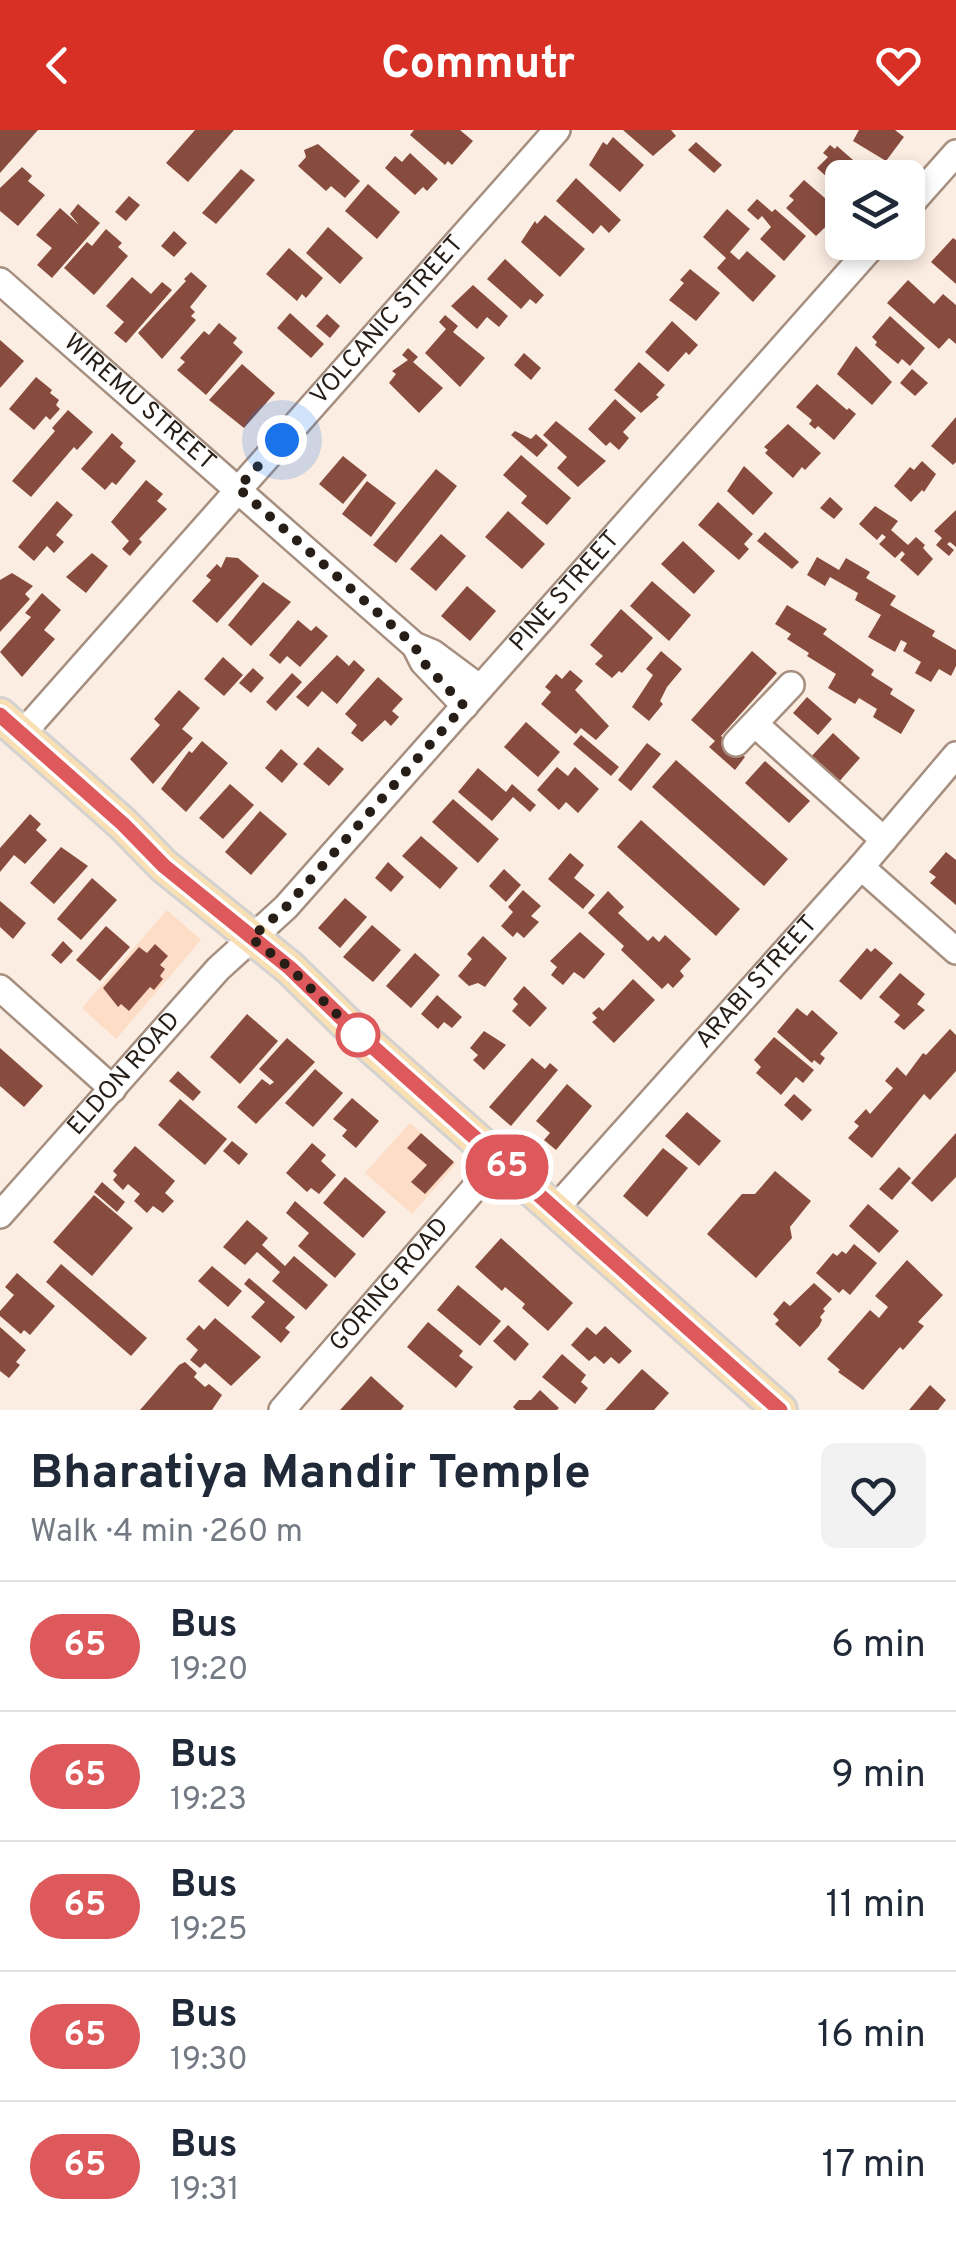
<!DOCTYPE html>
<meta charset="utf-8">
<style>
:root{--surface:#fff;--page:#f2f2f3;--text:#1f2937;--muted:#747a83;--line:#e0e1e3;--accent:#d93025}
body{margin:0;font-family:Overpass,sans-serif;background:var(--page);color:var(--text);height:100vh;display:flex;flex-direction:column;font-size:38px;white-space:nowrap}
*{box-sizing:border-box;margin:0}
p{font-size:32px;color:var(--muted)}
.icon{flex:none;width:55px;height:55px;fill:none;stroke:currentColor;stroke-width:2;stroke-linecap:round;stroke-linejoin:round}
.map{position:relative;height:1280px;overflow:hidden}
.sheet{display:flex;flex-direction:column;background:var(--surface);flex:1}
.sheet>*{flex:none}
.badge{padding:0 20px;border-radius:32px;font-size:35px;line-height:65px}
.controls{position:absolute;left:825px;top:30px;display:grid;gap:20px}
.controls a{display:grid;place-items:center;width:100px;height:100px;border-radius:15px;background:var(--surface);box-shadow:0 5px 15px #0003;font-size:50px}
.you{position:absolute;width:50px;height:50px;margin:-25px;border:8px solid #fff;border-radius:50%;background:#1a73e8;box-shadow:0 0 0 15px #1a73e833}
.map>.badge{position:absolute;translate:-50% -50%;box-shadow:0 0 0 5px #fff}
.round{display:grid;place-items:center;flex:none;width:105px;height:105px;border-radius:15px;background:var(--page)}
.summary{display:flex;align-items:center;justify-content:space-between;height:170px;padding:0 30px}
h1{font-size:48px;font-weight:700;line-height:75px}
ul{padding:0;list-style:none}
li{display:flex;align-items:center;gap:30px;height:130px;padding:0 30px;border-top:2px solid var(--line)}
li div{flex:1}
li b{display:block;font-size:38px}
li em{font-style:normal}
li .badge{min-width:110px;font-weight:700;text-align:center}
header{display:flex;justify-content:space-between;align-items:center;height:130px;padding:0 30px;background:var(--accent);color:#fff;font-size:45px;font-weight:700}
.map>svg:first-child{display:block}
.built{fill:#feddc6}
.building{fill:#884c3f}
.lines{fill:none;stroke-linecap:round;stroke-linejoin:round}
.minor-casing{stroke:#a78f7f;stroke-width:30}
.major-casing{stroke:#d4d2d1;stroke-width:38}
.minor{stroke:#fff;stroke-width:25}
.major{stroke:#f8dfb4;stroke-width:32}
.line-casing{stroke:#fff;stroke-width:22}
.line{stroke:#de595c;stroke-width:15}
.walk{stroke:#271e17;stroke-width:10;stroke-dasharray:0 18}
.stop-dot{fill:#fff;stroke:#de595c;stroke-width:5}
.labels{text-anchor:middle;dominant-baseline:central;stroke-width:10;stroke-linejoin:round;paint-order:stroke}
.street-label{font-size:25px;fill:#271e17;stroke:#fcede2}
</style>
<header><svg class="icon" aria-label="back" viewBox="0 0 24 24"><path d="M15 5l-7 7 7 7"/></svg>Commutr<svg class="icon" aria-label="heart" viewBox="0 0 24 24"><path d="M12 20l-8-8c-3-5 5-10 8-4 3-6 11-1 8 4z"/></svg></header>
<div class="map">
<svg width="956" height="1280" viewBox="0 0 956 1280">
<rect width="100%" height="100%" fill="#fcede2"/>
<!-- built -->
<g class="built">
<path d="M167,780L201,810L116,909L82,878Z"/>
<path d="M410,993L456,1034L412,1084L365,1043Z"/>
</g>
<!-- building -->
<g class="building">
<path d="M0,0H38L0,43Z"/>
<path d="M195,0H234L188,52L166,33Z"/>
<path d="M414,0H460L473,11L452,35L448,31L445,35L410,5Z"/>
<path d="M623,0H671L676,6L653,26Z"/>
<path d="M859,0H895L904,7L886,31L853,11Z"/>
<path d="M613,7L644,35L620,62L589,35L603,12L607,15Z"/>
<path d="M696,12L722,35L714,43L688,20Z"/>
<path d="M318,14L360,51L345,68L331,56L326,61L298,36L306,27L304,20Z"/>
<path d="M830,15L835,19L837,16L868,43L864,48H842V61L817,38L828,27L823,23Z"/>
<path d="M410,23L438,49L427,61L423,57L415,65L385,38L395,26L402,32Z"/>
<path d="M22,37L32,46L28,51L45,65L18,96L0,81V58Z"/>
<path d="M241,39L255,50L216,94L202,83Z"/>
<path d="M576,48L621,90L609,103L601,95L593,104L556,71Z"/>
<path d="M804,50L841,82L816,106L786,78L794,70L789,66Z"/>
<path d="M368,54L400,82L377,109L345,81Z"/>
<path d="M129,66L140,75L126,91L115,82Z"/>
<path d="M757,69L772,82L775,79L806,106L784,131L760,109L771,97L762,86L758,90L747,80Z"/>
<path d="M78,74L100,93L52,148L37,135L52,118L36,105L60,78L79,95L70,84Z"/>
<path d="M727,79L750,99L730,122L739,130L747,121L776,146L753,172L717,138L726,128L703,107Z"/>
<path d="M545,85L585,119L560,147L521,112L535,91L537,94Z"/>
<path d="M328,97L363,128L340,154L306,123Z"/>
<path d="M106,99L122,113L118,117L128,126L94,165L64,138L87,112L92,116Z"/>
<path d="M174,101L187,113L174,127L161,116Z"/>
<path d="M953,108L956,110V154L931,132Z"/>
<path d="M289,118L323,148L306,168L302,164L297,171L266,144Z"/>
<path d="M505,129L544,165L536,174L530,169L521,179L487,149Z"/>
<path d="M690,139L720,163L696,191L669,170L684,153L680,150Z"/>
<path d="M191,142L207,156L190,177L195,182L191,186L196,190L162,229L138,203L186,151L184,149Z"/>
<path d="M132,147L151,164L162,152L172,160L126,213L114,203L124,192L106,176Z"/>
<path d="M908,150L934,174L943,164L956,175V214L949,208L939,219L887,173Z"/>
<path d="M473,155L508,186L499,197L487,187L477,199L451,176Z"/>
<path d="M290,183L324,214L311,228L277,198Z"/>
<path d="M327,184L340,196L330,208L316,196Z"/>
<path d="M445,185L458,196L453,202L485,228L460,257L425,223L446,199L439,192Z"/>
<path d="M890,186L925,218L910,236L902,229L898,234L875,215L877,212L872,207Z"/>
<path d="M672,191L698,215L689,225L686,222L668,242L645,222Z"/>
<path d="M219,193L237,208L233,213L243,222L206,265L177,240L185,232L180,228L204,201L209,205Z"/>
<path d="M0,210L24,231L0,258Z"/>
<path d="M856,216L892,252L872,275L837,244Z"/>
<path d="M408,218L418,227L413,232L443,258L419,283L389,253L396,244L392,241L408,230L402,225Z"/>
<path d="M524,223L541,238L531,250L514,235Z"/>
<path d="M639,232L665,255L656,265L659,267L641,283L614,260Z"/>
<path d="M242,234L275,263L244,298L209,270Z"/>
<path d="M912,239L928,253L915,266L900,253Z"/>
<path d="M36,247L52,260L50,263L59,270L56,275L60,279L50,290L46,286L34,300L9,279Z"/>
<path d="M817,254L847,280L849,278L856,284L834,310L818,296L815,299L809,294L812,290L796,277Z"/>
<path d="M615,269L636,288L623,302L629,308L619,320L610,312L606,316L588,299Z"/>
<path d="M68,280L93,302L77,320L74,317L31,367L12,351L55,301L52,298Z"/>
<path d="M956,287V332L953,335L931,316Z"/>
<path d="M556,291L606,331L578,357L557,338L567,327L543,305Z"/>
<path d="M788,294L821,323L805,340L802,337L793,348L765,323L768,320L764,317Z"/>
<path d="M515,301L531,309L536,304L548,315L537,327L511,305Z"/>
<path d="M112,303L123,313L120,317L136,331L116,355L112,352L105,360L81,339Z"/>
<path d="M521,325L571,368L547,395L521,373L527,366L503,345Z"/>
<path d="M343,326L367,345L343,374L319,354Z"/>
<path d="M922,331L936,344L924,362L922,360L911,372L894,356L910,337L914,340Z"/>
<path d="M744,336L773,363L753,385L727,361Z"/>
<path d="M436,339L457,356L396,433L373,415Z"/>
<path d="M146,350L163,364L157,371L167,379L139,409L142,412L130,426L122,419L129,411L111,392Z"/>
<path d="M367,351L396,373L371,407L342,384Z"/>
<path d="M830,367L843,379L834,389L820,378Z"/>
<path d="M57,371L73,385L56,405L64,412L54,423L47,416L34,431L18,417Z"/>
<path d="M718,372L753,404L744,414L749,419L739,430L698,395Z"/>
<path d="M875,376L898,391L891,400L908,415L916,407L925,415L923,418L933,429L918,446L900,430L905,424L902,421L895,428L879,414L886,407L882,404L877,410L859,394Z"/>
<path d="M956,380V417L950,412L947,414L954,420L949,426L936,415L942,408L934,401Z"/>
<path d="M508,381L545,414L522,439L485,407Z"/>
<path d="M765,402L799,432L792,439L757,411Z"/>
<path d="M441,404L466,426L436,461L410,439Z"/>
<path d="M683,411L715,441L694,464L661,434Z"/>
<path d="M92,423L108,436L86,463L66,447Z"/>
<path d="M226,427L238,428L259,446L217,493L192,471L211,450L206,446L217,434L221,438Z"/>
<path d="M817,427L839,440L846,428L870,442L866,448L896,466L890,475L935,501L932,506L956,520V536L951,546L939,539L931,552L915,543L921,532L903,521L907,513L901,510L895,522L868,507L881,485L855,470L858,463L830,447L825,456L807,445Z"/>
<path d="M12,443L33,456L25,464L30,469L0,502V450Z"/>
<path d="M652,451L691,485L669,511L630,476Z"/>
<path d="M263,452L291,472L251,516L228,495Z"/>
<path d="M467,456L496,481L470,511L441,486Z"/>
<path d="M42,463L61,480L44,500L55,509L22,547L0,522L31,487L25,483Z"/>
<path d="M787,475L827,499L823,504L874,540L871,545L893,559L890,564L915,580L901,604L873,587L877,579L859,568L855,574L828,558L836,544L807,526L809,523L787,509L791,504L775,494Z"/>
<path d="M621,479L653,508L622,543L619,541L612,548L595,534L603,526L590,515Z"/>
<path d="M298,490L311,501L316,496L328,506L300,537L287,526L280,534L269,525Z"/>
<path d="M661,521L682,539L667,557L660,571L663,574L649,591L632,577L653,545L646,539Z"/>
<path d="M752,521L777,543L721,606L745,627L735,640L709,617L715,611L691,590Z"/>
<path d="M337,525L349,536L354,530L365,540L337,574L322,561L308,577L296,567Z"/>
<path d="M223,527L243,545L224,566L204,549Z"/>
<path d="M253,538L264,548L251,563L239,553Z"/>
<path d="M570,540L583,551L575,560L609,596L596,610L581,598L576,604L541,574L551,562L545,557L556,544L562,549Z"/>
<path d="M292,543L302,552L276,581L266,572Z"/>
<path d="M378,547L403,569L392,581L399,587L391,596L385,590L362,612L351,603L357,595L345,584Z"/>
<path d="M179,560L200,578L182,599L193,608L153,654L130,629L160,595L154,589Z"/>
<path d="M807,567L832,589L818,605L793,583Z"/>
<path d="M526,592L560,622L538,647L504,617Z"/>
<path d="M833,603L860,628L837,654L809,629Z"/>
<path d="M581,605L619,637L611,646L573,614Z"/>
<path d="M202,611L228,633L186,682L161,659L189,621L192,623Z"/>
<path d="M647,613L661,624L631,661L618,650Z"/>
<path d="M318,617L344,639L329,656L303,634Z"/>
<path d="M281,619L298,634L282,653L265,638Z"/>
<path d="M676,630L788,729L764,756L652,657Z"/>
<path d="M765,631L810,671L789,693L745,653Z"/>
<path d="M557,637L568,646L575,637L599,659L578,683L566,672L559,680L537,660Z"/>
<path d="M478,638L506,662L512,654L536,675L530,682L513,667L492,691L458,662Z"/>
<path d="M230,654L254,675L223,709L199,688Z"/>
<path d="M453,669L499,709L478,733L432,692Z"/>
<path d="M260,681L287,704L251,745L225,722Z"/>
<path d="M30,684L41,694L36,700L47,710L25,734L14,725L0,742V718Z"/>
<path d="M641,690L740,779L716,806L617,717Z"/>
<path d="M421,706L458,738L440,759L402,726Z"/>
<path d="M61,717L88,736L54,774L30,753Z"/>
<path d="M946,722L956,730V775L930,753L936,747L929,742Z"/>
<path d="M570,723L584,735L574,748L595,765L583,779L548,749Z"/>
<path d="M388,732L404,747L391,762L375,748Z"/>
<path d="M504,739L521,755L506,772L489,756Z"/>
<path d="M92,748L117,770L81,810L57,789Z"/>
<path d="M523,760L541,776L531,786L539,792L524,808L517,802L513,807L501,796L513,782L508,777Z"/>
<path d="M608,761L624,777L618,783L648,811L653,806L659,812L665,805L691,829L680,841L684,846L673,858L668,853L662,859L621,820L624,816L588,783Z"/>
<path d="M345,768L367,787L340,818L318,798Z"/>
<path d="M0,771L26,793L13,809L0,797Z"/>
<path d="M372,795L401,820L373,852L343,827Z"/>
<path d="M106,796L130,817L100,851L76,830Z"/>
<path d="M580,802L605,824L584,849L574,842L563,855L551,845L557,837L550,831Z"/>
<path d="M483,806L507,828L485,857L478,853L469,856L458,846L472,829L467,824Z"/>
<path d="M63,811L73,821L61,834L51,825Z"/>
<path d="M155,814L168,826L160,835L165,839L160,846L163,849L154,860L150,857L129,881L121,874L118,877L103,858L139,817L147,823Z"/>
<path d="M867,818L871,822L875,818L893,833L861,870L839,851Z"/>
<path d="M415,823L440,845L411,878L386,856Z"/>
<path d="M900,843L925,864L917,874L925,880L904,900L894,892L900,885L879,867Z"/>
<path d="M633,849L655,870L614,913L592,892L597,888L592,883L599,877L603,881Z"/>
<path d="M524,856L547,878L530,897L512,881L518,874L513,869Z"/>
<path d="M437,865L462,887L452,898L444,892L438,899L421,884Z"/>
<path d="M797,878L807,886L812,880L838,903L820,924L825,928L820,935L814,930L812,933L777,902Z"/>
<path d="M247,884L278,911L240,954L210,927Z"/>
<path d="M950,899L956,905V941L930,970L924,964L872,1028L848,1008L859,996L854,992L866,979L870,984L893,958L885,951L897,937L906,946L923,923L926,925Z"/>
<path d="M484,901L506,915L484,940L473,930L478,925L470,918Z"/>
<path d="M774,907L814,940L803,953L796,947L781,965L756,943L761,937L754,930Z"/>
<path d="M287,908L315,932L256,994L237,977L262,949L270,955L274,952L259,939Z"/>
<path d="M0,918L43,956L24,977L0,956Z"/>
<path d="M532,928L545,939L550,933L558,940L511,996L489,977Z"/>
<path d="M315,939L343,963L313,997L285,973Z"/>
<path d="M178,941L201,962L193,971L169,951Z"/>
<path d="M567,954L592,976L556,1020L544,1010L550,1003L536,991Z"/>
<path d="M794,964L812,980L802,991L784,975Z"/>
<path d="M352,968L379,991L356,1018L342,1006L347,1000L333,989Z"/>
<path d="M180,969L227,1009L205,1035L158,995Z"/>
<path d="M687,982L721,1011L699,1036L665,1006Z"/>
<path d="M421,1003L454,1032L425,1064L411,1052L427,1035L407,1018Z"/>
<path d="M956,1003V1047L932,1072L911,1053Z"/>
<path d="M232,1011L248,1024L239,1035L223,1021Z"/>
<path d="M312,1013L326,1025L321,1031L336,1045L319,1064L311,1058L307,1062L286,1043Z"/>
<path d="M135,1016L175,1051L165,1063L174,1071L163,1083L153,1076L147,1083L134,1071L140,1064L128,1054L123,1060L113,1050L117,1045L113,1041Z"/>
<path d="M663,1018L688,1038L647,1087L623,1066Z"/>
<path d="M899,1037L911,1048L892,1070L879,1059Z"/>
<path d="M775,1041L811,1071L790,1097L792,1108L756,1148L707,1104L742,1064H755Z"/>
<path d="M345,1047L386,1082L363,1108L323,1073Z"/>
<path d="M102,1052L125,1072L117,1082L94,1062Z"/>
<path d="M94,1065L133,1098L92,1146L53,1112Z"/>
<path d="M295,1071L356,1124L335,1148L298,1116L309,1103L286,1083Z"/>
<path d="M868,1074L899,1101L879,1123L849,1096Z"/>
<path d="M247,1090L268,1108L262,1115L285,1136L294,1126L328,1155L306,1180L272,1151L280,1142L257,1122L245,1135L223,1117Z"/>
<path d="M501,1108L573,1173L548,1201L522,1178L525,1174L505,1157L502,1161L475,1137Z"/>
<path d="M854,1114L877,1133L850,1165L843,1159L839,1163L816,1143L833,1123L837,1126L842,1121L846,1124Z"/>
<path d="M907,1130L943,1165L918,1192L924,1196L903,1220L900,1217L863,1260L838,1242L840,1240L827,1229L870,1180L879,1188L888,1177L875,1166Z"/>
<path d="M61,1134L147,1208L131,1226L46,1152Z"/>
<path d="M212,1136L242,1161L228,1177L198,1151Z"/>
<path d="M17,1143L55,1176L30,1205L24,1200L21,1204L0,1186V1181L14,1165L5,1157Z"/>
<path d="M249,1148L295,1187L285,1198L290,1202L281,1213L251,1187L265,1172L244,1154Z"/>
<path d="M814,1153L832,1169L823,1179L825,1181L820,1187L822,1190L819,1196L800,1217L775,1194L779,1190L773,1184L784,1171L790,1176Z"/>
<path d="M458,1155L501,1191L480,1216L437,1180Z"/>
<path d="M215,1188L261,1227L231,1256L205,1233L200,1238L190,1230L198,1220L186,1209L199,1195L204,1200Z"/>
<path d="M428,1192L463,1221L459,1226L473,1237L456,1258L407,1217Z"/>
<path d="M508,1195L529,1214L515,1231L493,1211Z"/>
<path d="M605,1196L632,1221L619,1234L611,1227L604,1234L595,1226L589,1231L571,1215L587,1197L596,1205Z"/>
<path d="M0,1197L26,1220L16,1232L20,1235L9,1248L0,1241Z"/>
<path d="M562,1224L586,1245L581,1252L588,1258L575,1274L542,1247Z"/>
<path d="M185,1232L197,1243L194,1247L205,1257L209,1254L222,1265L212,1280H140L179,1235Z"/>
<path d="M642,1239L669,1263L654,1280H605Z"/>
<path d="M371,1246L404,1276L401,1280H340Z"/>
<path d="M930,1255L946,1270L938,1280H909Z"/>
<path d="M540,1260L559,1278L557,1280H516L513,1277L519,1270H531Z"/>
</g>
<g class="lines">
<!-- minor casing -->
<g class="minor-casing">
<g id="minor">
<path d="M908,77L956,23"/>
<path id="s1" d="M0,151L414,515L433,523L480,558"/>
<path d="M417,520L423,532L465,576"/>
<path d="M755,594L884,710"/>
<path id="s2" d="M22,604L557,0"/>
<path d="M736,613L791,555"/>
<path d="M861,737L956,821"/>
<path d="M0,858L113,959"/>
<path id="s3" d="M554,1080L861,737L956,625"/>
<path id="s4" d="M0,1085L218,839L286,777L876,112"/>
<path id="s5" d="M282,1280L499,1030"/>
</g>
</g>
<!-- major casing -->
<g class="major-casing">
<path id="major" d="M0,585L123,694L164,736L290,838L354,901L780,1280"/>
</g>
<!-- minor -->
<use href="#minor" class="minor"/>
<!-- major -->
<use href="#major" class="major"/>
</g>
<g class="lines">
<!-- line casing -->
<g class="line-casing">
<path id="line" d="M0,585L123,694L164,736L290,838L354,900L780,1280"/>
</g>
<!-- line -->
<use href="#line" class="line"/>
<!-- walk -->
<path class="walk" d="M282,310L238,358L414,515L423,532L464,576L286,777L251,808L290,838L358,905"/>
</g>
<!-- markers -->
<circle class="stop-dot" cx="358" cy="905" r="20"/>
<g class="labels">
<!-- street labels -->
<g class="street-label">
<text stroke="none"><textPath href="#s2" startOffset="552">VOLCANIC STREET</textPath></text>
<text stroke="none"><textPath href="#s1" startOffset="185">WIREMU STREET</textPath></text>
<text stroke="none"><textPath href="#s4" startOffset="842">PINE STREET</textPath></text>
<text stroke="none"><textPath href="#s3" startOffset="305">ARABI STREET</textPath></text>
<text stroke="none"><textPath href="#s4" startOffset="188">ELDON ROAD</textPath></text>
<text stroke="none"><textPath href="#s5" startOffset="165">GORING ROAD</textPath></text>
</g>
</g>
</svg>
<div class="controls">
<a><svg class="icon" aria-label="layers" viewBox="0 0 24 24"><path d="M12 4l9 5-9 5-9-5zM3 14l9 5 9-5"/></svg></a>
</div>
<div class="you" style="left:282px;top:310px"></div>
<b class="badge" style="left:507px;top:1037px;background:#de595c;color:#fff">65</b>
</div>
<section class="sheet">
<div class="summary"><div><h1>Bharatiya Mandir Temple</h1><p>Walk · 4 min · 260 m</p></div><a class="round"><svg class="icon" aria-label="heart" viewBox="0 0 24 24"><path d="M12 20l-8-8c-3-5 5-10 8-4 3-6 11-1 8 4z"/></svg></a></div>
<ul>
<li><span class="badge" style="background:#de595c;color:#fff">65</span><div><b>Bus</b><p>19:20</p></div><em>6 min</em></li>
<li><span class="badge" style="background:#de595c;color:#fff">65</span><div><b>Bus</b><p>19:23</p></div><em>9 min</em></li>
<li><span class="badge" style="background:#de595c;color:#fff">65</span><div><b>Bus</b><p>19:25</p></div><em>11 min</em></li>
<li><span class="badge" style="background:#de595c;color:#fff">65</span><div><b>Bus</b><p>19:30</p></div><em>16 min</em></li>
<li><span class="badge" style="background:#de595c;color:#fff">65</span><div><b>Bus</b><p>19:31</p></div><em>17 min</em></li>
</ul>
</section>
